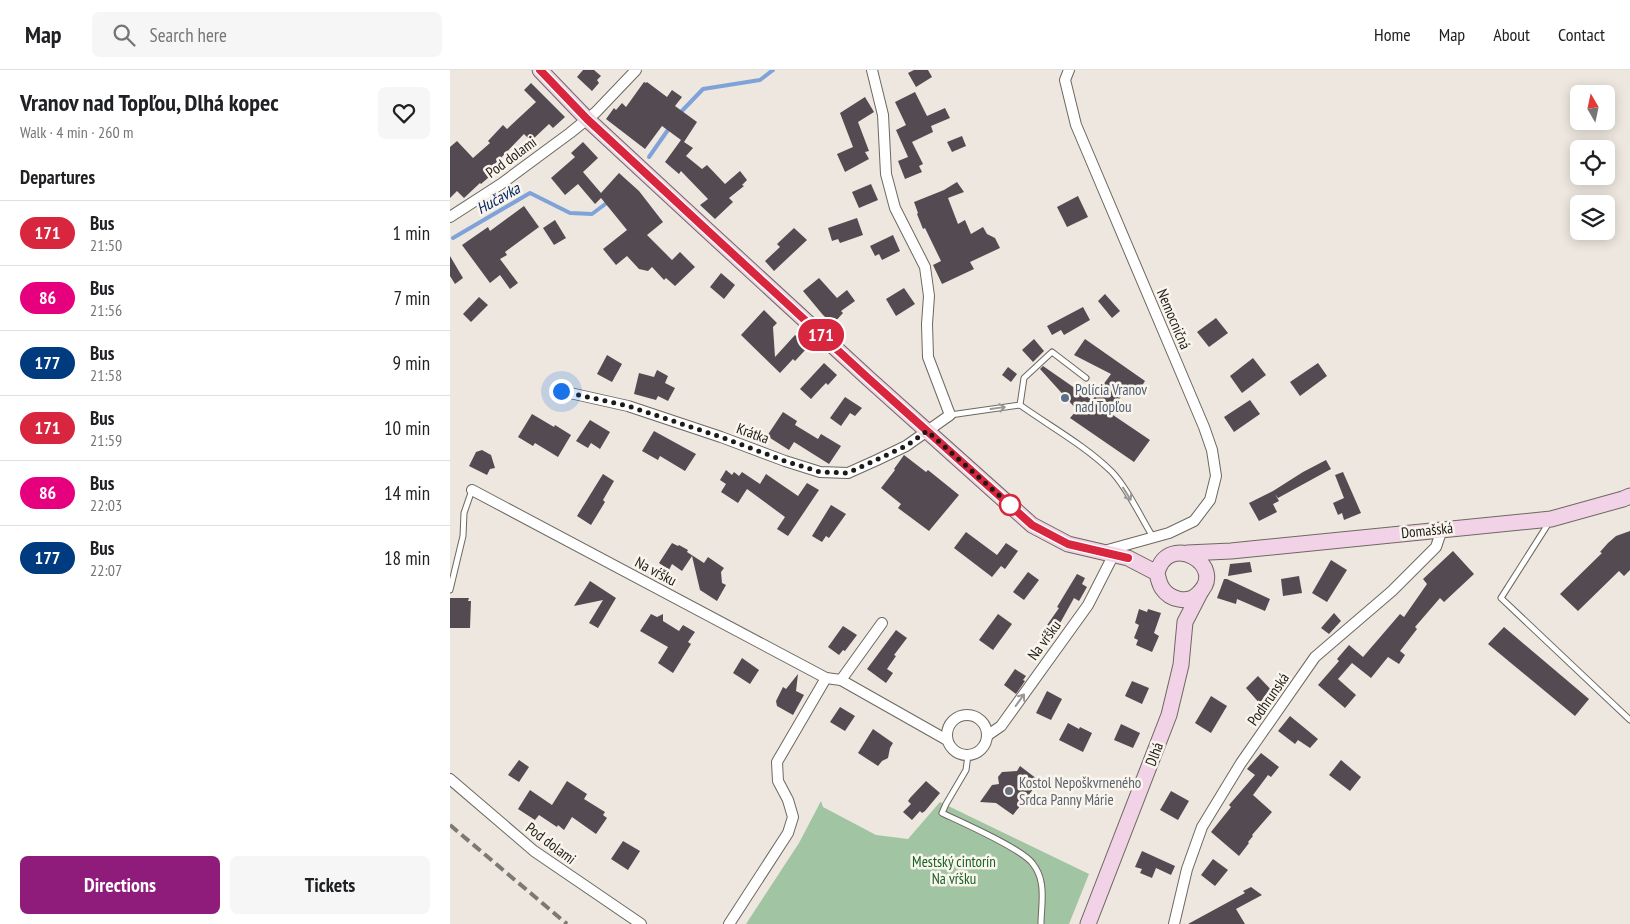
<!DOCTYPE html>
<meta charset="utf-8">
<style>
:root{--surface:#fff;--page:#f6f6f6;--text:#202124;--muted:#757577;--line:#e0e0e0;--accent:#8f1b7b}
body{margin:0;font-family:"PT Sans Narrow",sans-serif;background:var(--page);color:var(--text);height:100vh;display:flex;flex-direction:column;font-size:19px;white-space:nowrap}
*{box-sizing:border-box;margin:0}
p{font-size:16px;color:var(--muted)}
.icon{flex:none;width:28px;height:28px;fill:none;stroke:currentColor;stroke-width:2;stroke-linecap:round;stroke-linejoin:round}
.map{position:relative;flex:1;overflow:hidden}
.panel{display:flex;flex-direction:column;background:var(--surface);width:450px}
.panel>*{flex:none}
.badge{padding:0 10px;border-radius:16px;font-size:18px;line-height:32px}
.needle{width:32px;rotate:351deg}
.tools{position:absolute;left:1120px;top:15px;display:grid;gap:10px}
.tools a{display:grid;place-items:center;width:45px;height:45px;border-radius:8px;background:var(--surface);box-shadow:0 2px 12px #0003;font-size:25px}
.you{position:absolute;width:25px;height:25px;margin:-12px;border:4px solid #fff;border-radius:50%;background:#1a73e8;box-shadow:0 0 0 8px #1a73e833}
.map>.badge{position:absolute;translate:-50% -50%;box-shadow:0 0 0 2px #fff}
h2{padding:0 20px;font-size:19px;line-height:45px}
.round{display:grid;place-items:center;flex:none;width:52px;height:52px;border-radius:8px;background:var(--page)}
.head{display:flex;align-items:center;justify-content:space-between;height:85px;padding:0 20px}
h1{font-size:24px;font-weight:700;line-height:38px}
.cta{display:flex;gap:10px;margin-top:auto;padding:10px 20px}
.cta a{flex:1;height:58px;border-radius:8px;background:var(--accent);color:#fff;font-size:20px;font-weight:700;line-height:58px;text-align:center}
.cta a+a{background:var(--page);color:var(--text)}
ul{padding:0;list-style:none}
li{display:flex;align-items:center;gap:15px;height:65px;padding:0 20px;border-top:1px solid var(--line)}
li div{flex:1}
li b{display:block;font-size:19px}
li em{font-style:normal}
li .badge{min-width:55px;font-weight:700;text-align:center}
header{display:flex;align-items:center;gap:30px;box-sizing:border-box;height:70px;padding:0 25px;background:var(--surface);border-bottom:1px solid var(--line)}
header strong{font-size:24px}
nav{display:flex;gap:28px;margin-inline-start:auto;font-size:18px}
.search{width:350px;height:45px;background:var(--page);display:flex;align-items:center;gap:12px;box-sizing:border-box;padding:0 18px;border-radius:8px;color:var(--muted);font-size:19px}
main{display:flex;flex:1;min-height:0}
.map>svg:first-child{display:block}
.green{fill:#a1c4a2}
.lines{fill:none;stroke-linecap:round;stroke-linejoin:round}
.stream{stroke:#7fa2d8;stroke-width:4}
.building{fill:#534b51}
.lane-casing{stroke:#6d6860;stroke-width:7}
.street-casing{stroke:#6d6860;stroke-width:12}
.secondary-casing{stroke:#6d6860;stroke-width:17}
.lane{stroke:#fff;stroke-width:5}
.street{stroke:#fff;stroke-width:10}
.secondary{stroke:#f1d2e6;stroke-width:15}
.rail{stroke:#7c7973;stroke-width:4;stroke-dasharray:10 5;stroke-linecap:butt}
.oneway{stroke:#999897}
.line-casing{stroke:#fff;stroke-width:11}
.line{stroke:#d7263d;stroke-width:8}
.walk{stroke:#1d1b18;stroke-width:5;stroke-dasharray:0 9}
.service-dot{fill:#5c6f8a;stroke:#faf5ec;stroke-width:2}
.stop-dot{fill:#fff;stroke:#d7263d;stroke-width:2.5}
.worship-dot{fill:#6b7280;stroke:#faf5ec;stroke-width:2}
.labels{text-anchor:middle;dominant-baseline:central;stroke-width:5;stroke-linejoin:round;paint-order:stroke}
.street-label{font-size:15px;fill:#1d1b18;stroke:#faf5ec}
.service-label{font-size:15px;fill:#4e5e75;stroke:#faf5ec;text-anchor:start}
.worship-label{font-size:15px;fill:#5b616d;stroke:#faf5ec;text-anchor:start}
.park-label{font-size:15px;fill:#176224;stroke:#faf5ec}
.water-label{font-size:16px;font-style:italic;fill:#002665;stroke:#faf5ec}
</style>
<header>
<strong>Map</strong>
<div class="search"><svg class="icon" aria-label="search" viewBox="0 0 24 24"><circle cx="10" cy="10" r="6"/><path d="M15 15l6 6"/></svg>Search here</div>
<nav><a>Home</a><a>Map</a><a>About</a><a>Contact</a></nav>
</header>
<main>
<section class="panel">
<div class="head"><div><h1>Vranov nad Topľou, Dlhá kopec</h1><p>Walk · 4 min · 260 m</p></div><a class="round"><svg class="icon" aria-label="heart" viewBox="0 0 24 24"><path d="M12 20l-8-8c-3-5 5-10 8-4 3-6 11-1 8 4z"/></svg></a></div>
<h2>Departures</h2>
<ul>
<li><span class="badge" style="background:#d7263d;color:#fff">171</span><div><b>Bus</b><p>21:50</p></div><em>1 min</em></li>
<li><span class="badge" style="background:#e6007e;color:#fff">86</span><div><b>Bus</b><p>21:56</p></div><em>7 min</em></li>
<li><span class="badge" style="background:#003b80;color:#fff">177</span><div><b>Bus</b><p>21:58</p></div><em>9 min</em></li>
<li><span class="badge" style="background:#d7263d;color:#fff">171</span><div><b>Bus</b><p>21:59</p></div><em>10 min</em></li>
<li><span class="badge" style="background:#e6007e;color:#fff">86</span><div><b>Bus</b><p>22:03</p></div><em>14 min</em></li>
<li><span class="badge" style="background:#003b80;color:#fff">177</span><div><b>Bus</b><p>22:07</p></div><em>18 min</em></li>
</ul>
<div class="cta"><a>Directions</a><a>Tickets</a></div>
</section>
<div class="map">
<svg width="1180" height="854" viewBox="0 0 1180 854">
<rect width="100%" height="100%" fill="#ede7df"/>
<!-- green -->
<path class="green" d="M371,731L373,737L426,765L458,769L490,732L639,804L619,854H296L349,773Z"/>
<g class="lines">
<!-- stream -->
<g class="stream">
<path d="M230,43L253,19L310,10L323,0"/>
<path d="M199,87L220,57"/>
<path d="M3,168L80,123L120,143L142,144L158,132"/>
</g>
</g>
<!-- building -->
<g class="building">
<path d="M133,0H144L151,6L147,10L149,13L142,21L127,7Z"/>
<path d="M464,0H478L482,7L466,17L458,3Z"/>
<path d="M194,12L196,13L197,12L217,27L222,20L232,27L225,36L247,52L234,72L243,78L236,86L252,99L257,95L275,114L290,101L297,110L292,115L294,116L279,128L283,132L265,149L250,135L258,129L231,101L229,104L215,92L231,70L212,56L195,79L156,49L164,38L166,40L172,33L176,37Z"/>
<path d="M81,13L115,47L103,58L99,54L81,71L74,64L43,96L46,101L31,114L30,113L14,128L7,121L0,128V77L7,71L23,88L40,73L38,71L53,55L57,59L86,32L74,20Z"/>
<path d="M465,22L477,46L495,38L500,48L481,56L483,62L462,72L473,94L469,96L472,102L455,109L448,91L458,87L446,60L456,55L445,32Z"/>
<path d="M415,27L424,42L408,52L419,81L415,82L419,89L395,102L387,84L403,77L390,43Z"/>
<path d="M512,66L516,76L502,82L497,72Z"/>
<path d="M133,72L148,88L133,102L151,123L169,103L189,121L213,152L197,165L222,190L230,182L245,197L225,216L216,208L214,210L202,197L198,201L189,199L177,186L166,195L153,179L177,160L151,128L145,134L128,114L115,125L101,108L125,87L121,83Z"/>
<path d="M507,112L514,122L498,128L508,154L515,150L521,164L533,157L537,164L545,168L550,178L520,192L524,199L492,214L483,195L491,191L475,158L473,159L467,144L468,143L464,132L494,120Z"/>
<path d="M421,114L428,130L409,138L402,122Z"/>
<path d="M628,126L638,147L617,157L607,137Z"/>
<path d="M74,136L89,157L55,182L57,185L50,189L68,213L60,219L50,205L40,213L12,175L38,157L40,161Z"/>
<path d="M407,148L413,165L390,173L388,169L382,171L378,158Z"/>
<path d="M105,150L116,168L104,175L93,158Z"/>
<path d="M344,158L357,170L324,201L315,191L330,177L327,174Z"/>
<path d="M443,165L450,181L432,190L429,184L425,186L420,176Z"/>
<path d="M0,186L13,208L5,214L0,206Z"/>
<path d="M271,203L285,215L274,229L260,217Z"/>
<path d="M369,208L387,228L397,220L405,231L391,241L393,243L383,254L373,245L353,221Z"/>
<path d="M454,218L465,234L446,246L436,229Z"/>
<path d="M655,224L670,241L662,248L648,231Z"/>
<path d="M29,227L38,235L21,252L13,244Z"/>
<path d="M633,237L640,250L614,265L611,260L602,265L597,256Z"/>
<path d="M314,240L327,253L323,257L325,287L345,265L358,277L345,291L343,289L330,303L291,265Z"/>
<path d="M766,248L778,263L759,277L747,262Z"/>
<path d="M584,269L594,281L583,292L572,280Z"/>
<path d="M635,269L695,311L688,322L675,321L660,343L700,370L684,392L620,348L627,340L590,299L593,296L642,330L661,304L624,285Z"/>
<path d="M157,285L172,294L162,312L147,304Z"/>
<path d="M803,288L816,305L792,323L780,306Z"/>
<path d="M374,293L387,305L378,315L376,313L372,317L361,329L350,319Z"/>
<path d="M868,293L877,306L850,326L840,312Z"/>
<path d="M558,297L567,304L561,312L552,305Z"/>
<path d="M207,300L218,306L215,313L225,318L218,331L208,326L206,330L184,324L189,303L204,307Z"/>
<path d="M395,327L412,338L405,346L400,343L391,356L380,348Z"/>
<path d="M800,330L810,344L784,362L774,347Z"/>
<path d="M333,342L347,351L345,355L368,369L371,364L391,376L379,394L344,372L339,380L317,366Z"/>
<path d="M82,344L104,357L105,355L121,365L108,387L85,373L83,376L68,367Z"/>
<path d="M140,350L160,362L150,379L141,373L138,378L126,371Z"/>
<path d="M204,361L246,384L235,401L210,386L208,390L192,381Z"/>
<path d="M32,380L41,385L45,398L40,399L37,405L19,396L26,382Z"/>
<path d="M454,385L476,402L478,400L509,425L479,461L448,438L451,434L431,418L445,400L444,399Z"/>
<path d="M876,390L881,399L828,428L825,424L829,431L823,434L827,442L809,451L799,433L823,421L853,402Z"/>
<path d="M276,400L282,405L284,402L289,406L292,402L310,414L316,404L348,426L357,413L369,420L338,466L327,459L335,447L297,419L288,433L271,422L276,414L270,410Z"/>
<path d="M893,402L911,443L894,450L892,443L888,445L883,433L894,428L885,405Z"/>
<path d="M153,404L164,411L153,430L155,432L141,455L127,446Z"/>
<path d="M381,435L396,444L379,468L376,466L372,472L362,466Z"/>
<path d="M1180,461V500L1174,506L1169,501L1128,541L1110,524L1152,483L1150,482L1158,473L1166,466Z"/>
<path d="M516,462L547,485L556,473L568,481L555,499L551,496L542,507L504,478Z"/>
<path d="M222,473L228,476L229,475L238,480L237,482L254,493L258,487L274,498L271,502L272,513L276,515L267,531L250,520L242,486L232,501L222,494L219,500L209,493Z"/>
<path d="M1003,481L1024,504L994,532L990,528L965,557L967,559L950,581L955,585L949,594L938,587L921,608L902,593L888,609L906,625L895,638L868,615L889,591L887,589L899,575L913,587L950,544L954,547L977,514L973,509Z"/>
<path d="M881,490L897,500L877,532L862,523Z"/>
<path d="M800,492L802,502L778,506L780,494Z"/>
<path d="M578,502L589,510L574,530L563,522Z"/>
<path d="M627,504L635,508L632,514L637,517L629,531L624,528L604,564L595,558L609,538L607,537Z"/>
<path d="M849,506L852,523L833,526L831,509Z"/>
<path d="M774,509H777L820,529L815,541L787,529L786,534L767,528Z"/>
<path d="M140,511L166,528L148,558L139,553L153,530L124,536Z"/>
<path d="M0,528H19L18,531H21L20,558H0Z"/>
<path d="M689,539L697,542L698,539L711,543L704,563L709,566L702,582L686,575L688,570L684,568L689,555L685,553Z"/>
<path d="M884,543L891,551L879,564L871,558Z"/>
<path d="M201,544L207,547L213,544V551L229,561L233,555L245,562L238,572L241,574L223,603L208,593L218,577L190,561Z"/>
<path d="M548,544L562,554L543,580L529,570Z"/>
<path d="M393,556L407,565L395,581L393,580L389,585L378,577Z"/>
<path d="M1054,557L1139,629L1125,646L1038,574Z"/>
<path d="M446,560L457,568L444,585L446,586L437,599L443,603L436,613L417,599Z"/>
<path d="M292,588L309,600L300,614L283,603Z"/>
<path d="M565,599L576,606L573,610L575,611L566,624L554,615Z"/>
<path d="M348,604L346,621L354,625L343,645L327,636L326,631L333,617L336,619Z"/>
<path d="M808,606L825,624L812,636L796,618Z"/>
<path d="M682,611L699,618L692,634L675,626Z"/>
<path d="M597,621L612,629L601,650L586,643Z"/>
<path d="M761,626L777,636L761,663L745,653Z"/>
<path d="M390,637L405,646L395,661L380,652Z"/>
<path d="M840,646L868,669L860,678L848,670L845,674L828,661Z"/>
<path d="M618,653L629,659L630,657L642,663L633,682L609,670Z"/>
<path d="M671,654L690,663L683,678L664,670Z"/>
<path d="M423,659L443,673L440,678L438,688L432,691L428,696L408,683Z"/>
<path d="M811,683L829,697L821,707L818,705L803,725L822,742L802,765L803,766L798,772L799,773L789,786L761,762L781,737L779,735L805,705L797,699Z"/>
<path d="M69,690L79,697L69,712L58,705Z"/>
<path d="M891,690L911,707L900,721L879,705Z"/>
<path d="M570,696L587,709L582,716L584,718L563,745L546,733L530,732L542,715L549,714L548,707L552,702L567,701Z"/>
<path d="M117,711L137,724L134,729L155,742L153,745L157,748L146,764L122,747L114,760L108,755L107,757L89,745L85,750L68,739L80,720L102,735Z"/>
<path d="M476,711L490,723L475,741L472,743L470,741L462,750L453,742L461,734L458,731L460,728Z"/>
<path d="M721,721L739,731L728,750L710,740Z"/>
<path d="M173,771L190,781L178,800L161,789Z"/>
<path d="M692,781L725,796L721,805L706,798L702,808L690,803L692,799L685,797Z"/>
<path d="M763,789L778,800L765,816L751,805Z"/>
<path d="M801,817L812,825L786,839L795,854H738L795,823L793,821Z"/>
</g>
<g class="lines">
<!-- lane casing -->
<g class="lane-casing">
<g id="lane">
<path d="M570,335L574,308L602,282L636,308"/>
<path d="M500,345L570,335C601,357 634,375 661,401C677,417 691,448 703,467"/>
<path d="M1100,451L1051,528L1180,650"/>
<path d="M0,520L13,466L14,443L22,420"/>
<path d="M518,685L516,700L496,734L492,743C511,752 573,779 583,794C586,798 590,806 591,812C594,825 591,840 591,854"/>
</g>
</g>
<!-- street casing -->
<g class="street-casing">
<g id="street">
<path d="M619,0L615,10L626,55L754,357L762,380L766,406L760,430L744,451L719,463L654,481"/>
<path d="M0,147L51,114L120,63L146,42L186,0"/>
<path d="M111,321L178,336L271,367L335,391L370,402L398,403L427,390L456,376L500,345L478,287L477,254L479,226L475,197L445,138L436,104L433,45L422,0"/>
<path d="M22,420L376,608L391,610L497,670"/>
<path d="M391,610L432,553"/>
<circle cx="517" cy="665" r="20"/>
<path d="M538,665L551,656L638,535L664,484"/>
<path d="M0,709L84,781L191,854"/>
<path d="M279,854L338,763L343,747L338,730L328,711L327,692L376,608"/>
<path d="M724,854L737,799L752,757L791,693L865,587L942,521L986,477L992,459"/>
</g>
</g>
<!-- secondary casing -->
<g class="secondary-casing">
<g id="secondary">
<path d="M90,0L137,49L258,161L419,309L582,455L618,474L678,488L707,503C708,508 709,513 712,518C720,530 738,534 748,524C779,496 718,460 707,503"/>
<path d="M737,483L781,481L1101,449L1173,429L1180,426"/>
<path d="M638,854L719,645L731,595L735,552L751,521"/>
</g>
</g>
<!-- lane -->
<use href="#lane" class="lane"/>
<!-- street -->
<use href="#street" class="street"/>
<!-- secondary -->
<use href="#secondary" class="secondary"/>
<!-- rail -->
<path class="rail" d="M0,755L117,854"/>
</g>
<!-- one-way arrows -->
<defs><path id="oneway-shaft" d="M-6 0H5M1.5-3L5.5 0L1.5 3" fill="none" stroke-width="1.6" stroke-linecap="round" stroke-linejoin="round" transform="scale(1.25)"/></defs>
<g class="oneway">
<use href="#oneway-shaft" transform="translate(548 338) rotate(-8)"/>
<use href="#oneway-shaft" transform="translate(677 424) rotate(58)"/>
<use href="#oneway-shaft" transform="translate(570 630) rotate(-54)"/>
</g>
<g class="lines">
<!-- line casing -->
<g class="line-casing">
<path id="line" d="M90,0L137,49L258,161L419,309L582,455L618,474L678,488"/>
</g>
<!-- line -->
<use href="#line" class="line"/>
<!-- walk -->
<path class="walk" d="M111,321L178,336L271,367L335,391L370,402L398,403L456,376L477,361L560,435"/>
</g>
<!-- markers -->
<circle class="service-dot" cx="615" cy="328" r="5"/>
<circle class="stop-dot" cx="560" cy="435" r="10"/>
<circle class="worship-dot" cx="559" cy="721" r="5"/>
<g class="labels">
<!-- street labels -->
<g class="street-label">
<text transform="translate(61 87) rotate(-36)">Pod dolami</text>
<text transform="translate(724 249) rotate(67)">Nemocničná</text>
<text transform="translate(303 363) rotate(20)">Krátka</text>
<text transform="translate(977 460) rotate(-6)">Domašská</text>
<text transform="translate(206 501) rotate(28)">Na vŕšku</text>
<text transform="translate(594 570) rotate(-54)">Na vŕšku</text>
<text transform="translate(818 629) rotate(-55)">Podhrunská</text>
<text transform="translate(704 684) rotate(-69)">Dlhá</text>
<text transform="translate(101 773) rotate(37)">Pod dolami</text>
</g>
<!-- service labels -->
<g class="service-label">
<text x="625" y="319">Polícia Vranov<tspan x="625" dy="17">nad Topľou</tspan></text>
</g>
<!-- worship labels -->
<g class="worship-label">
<text x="569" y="712">Kostol Nepoškvrneného<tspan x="569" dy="17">Srdca Panny Márie</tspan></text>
</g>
<!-- park labels -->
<g class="park-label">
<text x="504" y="791">Mestský cintorín<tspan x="504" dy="17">Na vŕšku</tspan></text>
</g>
<!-- water labels -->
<g class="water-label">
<text transform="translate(48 128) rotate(-29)">Hučavka</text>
</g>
</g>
</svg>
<div class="tools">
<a><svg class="needle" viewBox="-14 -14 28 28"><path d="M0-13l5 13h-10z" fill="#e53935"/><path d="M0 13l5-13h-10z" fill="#757577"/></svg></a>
<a><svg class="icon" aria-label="locate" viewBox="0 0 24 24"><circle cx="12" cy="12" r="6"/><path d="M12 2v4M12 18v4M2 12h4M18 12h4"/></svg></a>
<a><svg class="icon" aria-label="layers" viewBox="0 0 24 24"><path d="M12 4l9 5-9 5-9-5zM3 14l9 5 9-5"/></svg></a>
</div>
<div class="you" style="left:111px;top:321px"></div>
<b class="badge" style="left:371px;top:265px;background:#d7263d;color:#fff">171</b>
</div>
</main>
